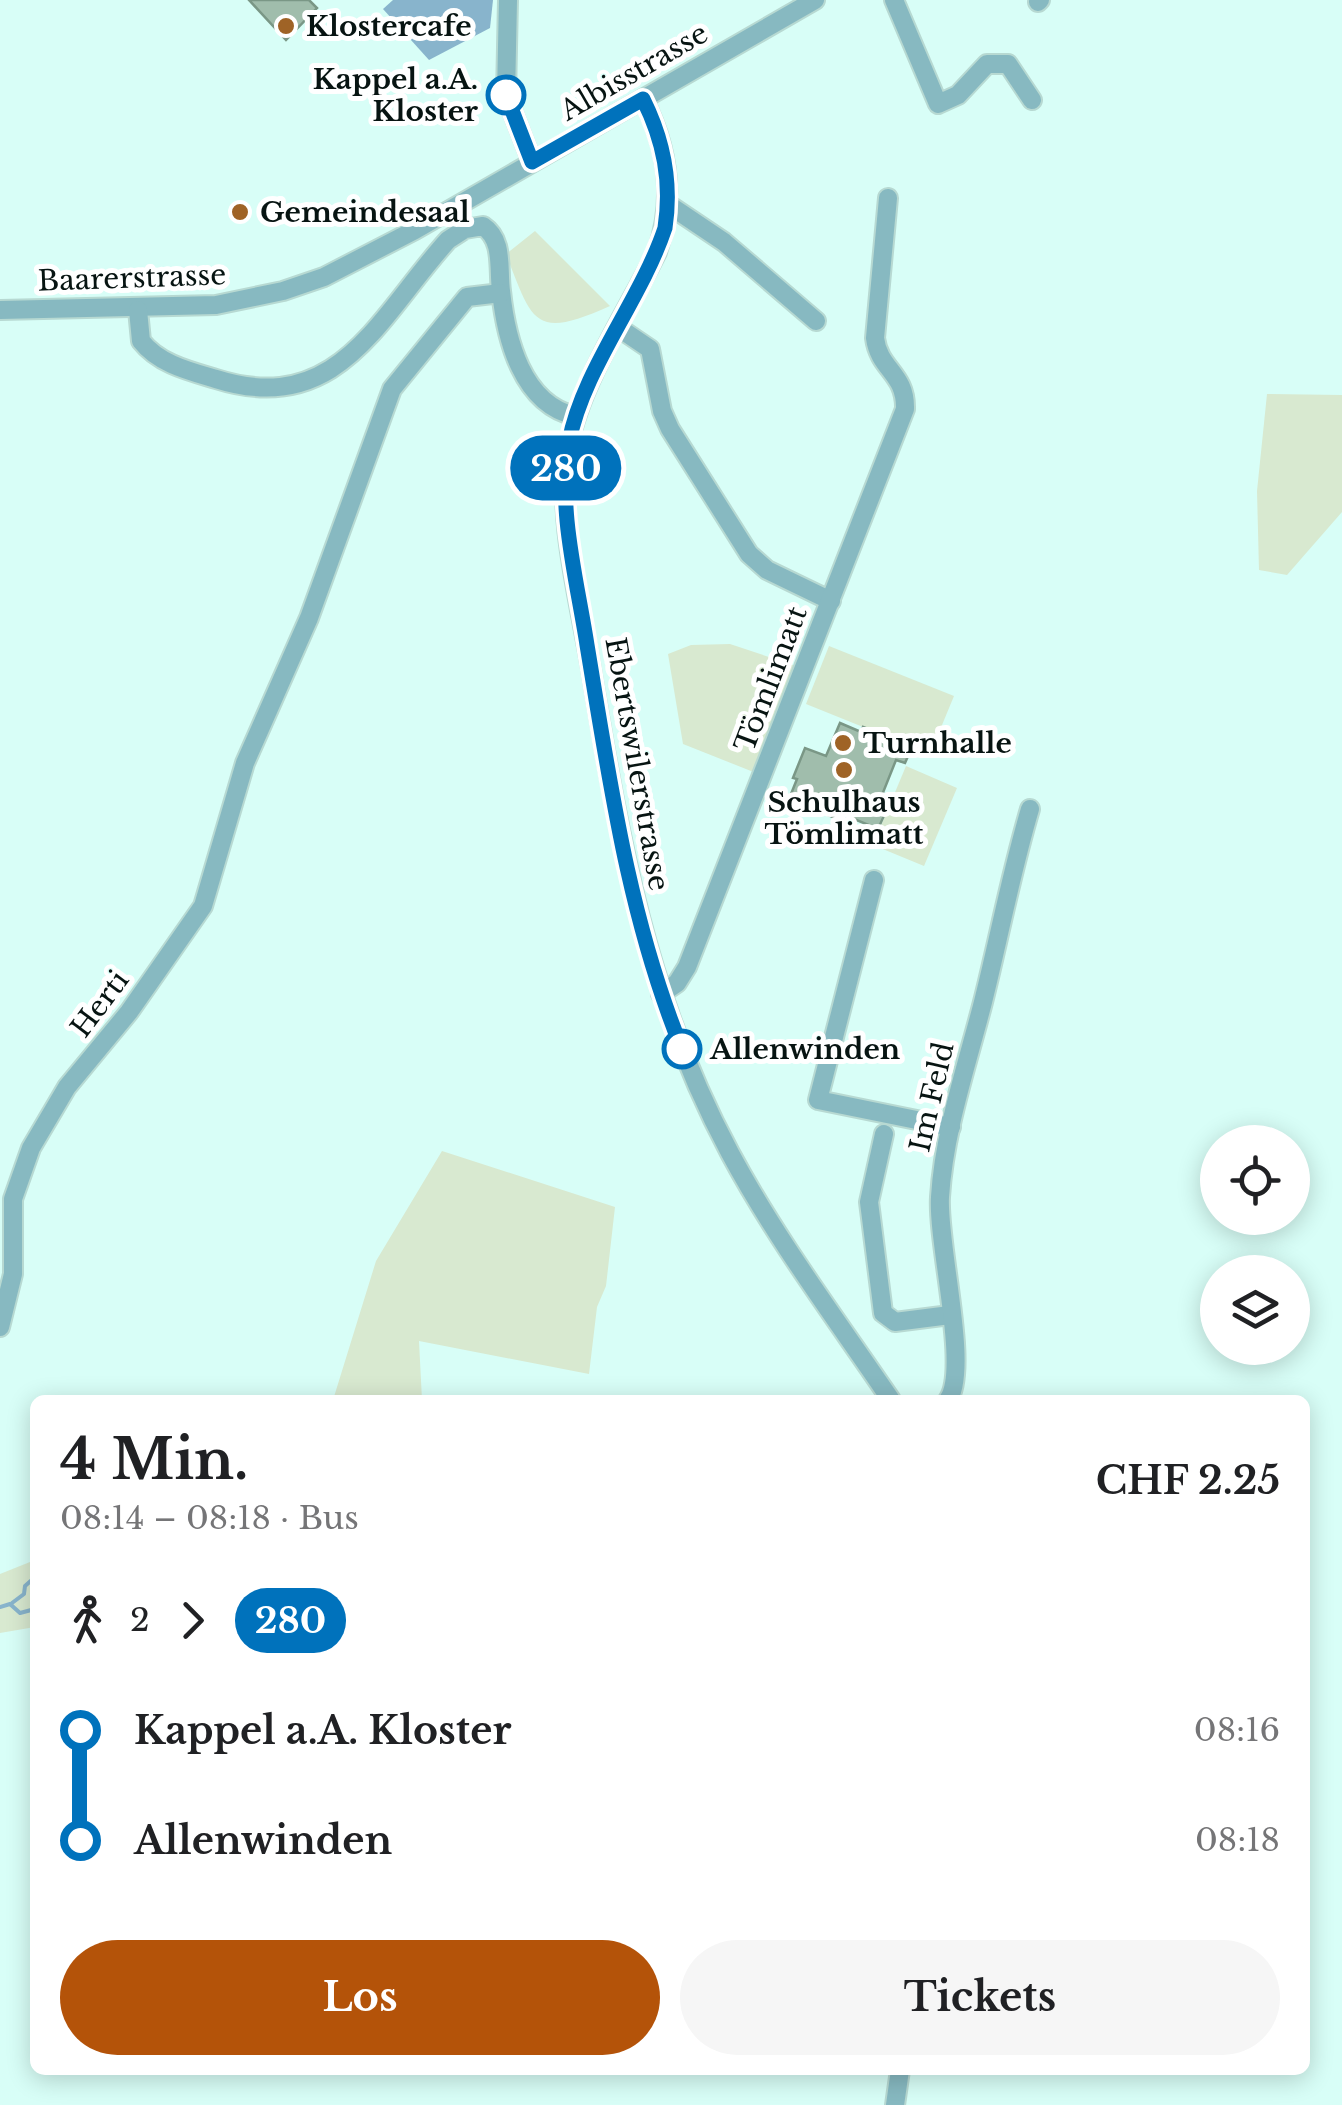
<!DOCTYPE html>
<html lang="de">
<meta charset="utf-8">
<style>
:root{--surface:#fff;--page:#f6f6f6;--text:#202124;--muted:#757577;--accent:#b45309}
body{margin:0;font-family:"Libre Baskerville",serif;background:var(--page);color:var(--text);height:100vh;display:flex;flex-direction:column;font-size:38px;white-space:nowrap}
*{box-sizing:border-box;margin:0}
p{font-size:32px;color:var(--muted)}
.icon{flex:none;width:55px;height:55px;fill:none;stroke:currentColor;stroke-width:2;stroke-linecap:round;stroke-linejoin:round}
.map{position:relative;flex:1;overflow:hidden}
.sheet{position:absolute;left:30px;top:1395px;width:1280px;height:680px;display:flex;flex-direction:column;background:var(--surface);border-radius:15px;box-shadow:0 5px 25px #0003}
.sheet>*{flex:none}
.badge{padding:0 20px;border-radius:32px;font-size:35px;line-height:65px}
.fabs{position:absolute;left:1200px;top:1125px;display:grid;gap:20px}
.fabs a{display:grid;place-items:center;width:110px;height:110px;border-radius:50%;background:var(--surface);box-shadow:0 5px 25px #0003;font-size:50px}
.map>.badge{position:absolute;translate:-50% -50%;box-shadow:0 0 0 5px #fff}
.legs{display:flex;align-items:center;gap:15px;height:110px;padding:0 30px;font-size:32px}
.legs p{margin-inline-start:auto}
.summary{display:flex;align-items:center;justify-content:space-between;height:170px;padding:0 30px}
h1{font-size:55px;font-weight:700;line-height:75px}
.action{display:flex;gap:20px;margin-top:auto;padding:20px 30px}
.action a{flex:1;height:115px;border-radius:60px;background:var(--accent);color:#fff;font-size:40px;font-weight:700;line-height:115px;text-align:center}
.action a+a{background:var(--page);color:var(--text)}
ul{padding:0 30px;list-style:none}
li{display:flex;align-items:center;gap:35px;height:110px;font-size:38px}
li i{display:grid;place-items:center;width:15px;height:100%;margin:0 12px;background:currentColor}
li i::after{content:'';width:25px;height:25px;margin:-12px;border:8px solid;border-radius:50%;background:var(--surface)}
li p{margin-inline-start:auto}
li:first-child i{background:linear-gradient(#0000 50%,currentColor 0)}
li:last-child i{background:linear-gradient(currentColor 50%,#0000 0)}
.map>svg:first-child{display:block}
.green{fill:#d8e9d0}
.water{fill:#88b4cc}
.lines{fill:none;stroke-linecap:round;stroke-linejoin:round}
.stream{stroke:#88b4cc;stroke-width:4}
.building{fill:#a0bdac;stroke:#7a9786;stroke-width:2.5}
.minor-casing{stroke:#b7d9d2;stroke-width:22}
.minor{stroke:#87b9c1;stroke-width:18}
.line-1-casing{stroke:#fff;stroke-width:22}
.line-1{stroke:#0072bc;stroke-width:15}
.poi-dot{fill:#9f6326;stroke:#fff;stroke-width:4}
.stop-1-dot{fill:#fff;stroke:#0072bc;stroke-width:5}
.labels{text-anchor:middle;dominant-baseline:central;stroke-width:10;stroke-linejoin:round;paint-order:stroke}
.poi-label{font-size:28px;font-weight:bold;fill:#071412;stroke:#fff;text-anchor:start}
.street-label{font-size:28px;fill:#071412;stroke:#fff}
.stop-label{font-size:28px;font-weight:bold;fill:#071412;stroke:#fff;text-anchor:end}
</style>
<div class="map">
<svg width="1342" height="2105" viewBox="0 0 1342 2105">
<rect width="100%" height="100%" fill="#d8fef7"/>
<!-- green -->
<g class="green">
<path d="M535,231L610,306C534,340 533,323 506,254Z"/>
<path d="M1267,394L1342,395V512L1287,575L1259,570L1257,491Z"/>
<path d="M730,644L796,666L756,773L683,744L668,654L691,645Z"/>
<path d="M829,646L954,696L930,754L806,704Z"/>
<path d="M906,766L957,788L924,866L873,845Z"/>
<path d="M442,1151L615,1207L606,1286L597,1307L589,1374L419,1341L422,1400H333L376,1261Z"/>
<path d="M35,1560V1627L0,1633V1574Z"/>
</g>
<!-- water -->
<path class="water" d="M393,0H493L490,28L429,60L383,9Z"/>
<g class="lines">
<!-- stream -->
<g class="stream">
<path d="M12,1603L24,1594L25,1586L34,1578"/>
<path d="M0,1607L10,1604L20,1613L35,1609"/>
</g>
</g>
<!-- building -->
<g class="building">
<path d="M249,0H309L317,8L286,40Z"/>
<path d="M840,723L861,732L863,727L912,747L905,763L896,760L878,805L887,809L878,829L842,814L840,820L828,815L830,810L791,794L797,779L793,778L805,748L826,756Z"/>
</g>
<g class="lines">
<!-- minor casing -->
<g class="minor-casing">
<g id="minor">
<path d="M508,0L506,95L532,162"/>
<path d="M894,0L938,104L958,95L987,64H1008L1032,100"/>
<path d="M1038,2L1040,0"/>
<path d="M643,99C669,149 675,199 657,252C629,308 580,384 569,444C556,516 579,597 591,669C620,842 646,996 730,1153C776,1239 836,1319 891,1400"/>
<path d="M669,205L724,242L816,321"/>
<path d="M0,310L216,305L283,291L324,277L415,230L815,0"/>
<path d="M138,310L141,341C159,364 189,371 216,379C339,418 379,316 448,240L465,229L483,226C504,240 498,268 501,291C506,339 522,404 575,416"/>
<path d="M619,328L650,349L662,411L670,429L749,554L767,570L831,601"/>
<path d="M874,880L818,1100L951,1127"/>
<path d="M661,994L677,983L687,967L905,409C906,373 879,370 875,338L888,198"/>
<path d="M884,1134L869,1202L883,1313L895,1322L950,1315"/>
<path d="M0,1327L13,1274V1199L31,1148L67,1087L129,1012L203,906L245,763L309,618L392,389L467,297L501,293"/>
<path d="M948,1400C970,1369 937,1244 940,1197C944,1131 967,1065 983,1002C999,938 1011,873 1030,809"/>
<path d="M895,2105L900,2070"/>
</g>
</g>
<!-- minor -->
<use href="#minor" class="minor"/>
</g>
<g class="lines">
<!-- line-1 casing -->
<g class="line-1-casing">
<path id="line-1" d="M506,95L532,162L643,99C664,141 672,182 665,228C641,300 583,369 569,442C557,508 577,580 587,645C610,783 629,919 682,1049"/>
</g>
<!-- line-1 -->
<use href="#line-1" class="line-1"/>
</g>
<!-- markers -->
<g class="poi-dot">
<circle cx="286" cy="26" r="10"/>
<circle cx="240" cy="212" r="10"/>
<circle cx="843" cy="743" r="10"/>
<circle cx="844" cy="770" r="10"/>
</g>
<g class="stop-1-dot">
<circle cx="506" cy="95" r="18"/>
<circle cx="682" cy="1049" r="18"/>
</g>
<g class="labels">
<!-- poi labels -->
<g class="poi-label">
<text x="306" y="26">Klostercafe</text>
<text x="260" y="212">Gemeindesaal</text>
<text x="863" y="743">Turnhalle</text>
<text x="844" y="802" text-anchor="middle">Schulhaus<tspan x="844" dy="32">Tömlimatt</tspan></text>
</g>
<!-- street labels -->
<g class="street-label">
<text transform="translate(634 72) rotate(-30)">Albisstrasse</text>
<text transform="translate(132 278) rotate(-2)">Baarerstrasse</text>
<text transform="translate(771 679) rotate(-69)">Tömlimatt</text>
<text transform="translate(637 764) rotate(80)">Ebertswilerstrasse</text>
<text transform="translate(100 1004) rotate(-53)">Herti</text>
<text transform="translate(932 1097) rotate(-77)">Im Feld</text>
</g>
<!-- stop labels -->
<g class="stop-label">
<text x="478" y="79">Kappel a.A.<tspan x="478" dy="32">Kloster</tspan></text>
<text x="710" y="1049" text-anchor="start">Allenwinden</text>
</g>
</g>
</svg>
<div class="fabs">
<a><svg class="icon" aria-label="locate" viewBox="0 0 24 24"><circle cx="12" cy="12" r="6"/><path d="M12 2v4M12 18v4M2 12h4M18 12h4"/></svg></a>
<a><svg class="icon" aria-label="layers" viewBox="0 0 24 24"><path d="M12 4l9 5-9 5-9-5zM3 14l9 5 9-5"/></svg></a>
</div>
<b class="badge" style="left:566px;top:468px;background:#0072bc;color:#fff">280</b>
<section class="sheet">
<div class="summary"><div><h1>4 Min.</h1><p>08:14 – 08:18 · Bus</p></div><b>CHF 2.25</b></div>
<div class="legs"><svg class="icon" aria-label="walk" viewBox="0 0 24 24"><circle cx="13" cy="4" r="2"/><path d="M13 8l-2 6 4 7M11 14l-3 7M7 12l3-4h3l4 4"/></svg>2<svg class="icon" aria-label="forward" viewBox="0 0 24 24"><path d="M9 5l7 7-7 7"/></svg><b class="badge" style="background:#0072bc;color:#fff">280</b></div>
<ul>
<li><i style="color:#0072bc"></i><b>Kappel a.A. Kloster</b><p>08:16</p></li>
<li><i style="color:#0072bc"></i><b>Allenwinden</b><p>08:18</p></li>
</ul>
<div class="action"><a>Los</a><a>Tickets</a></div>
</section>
</div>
